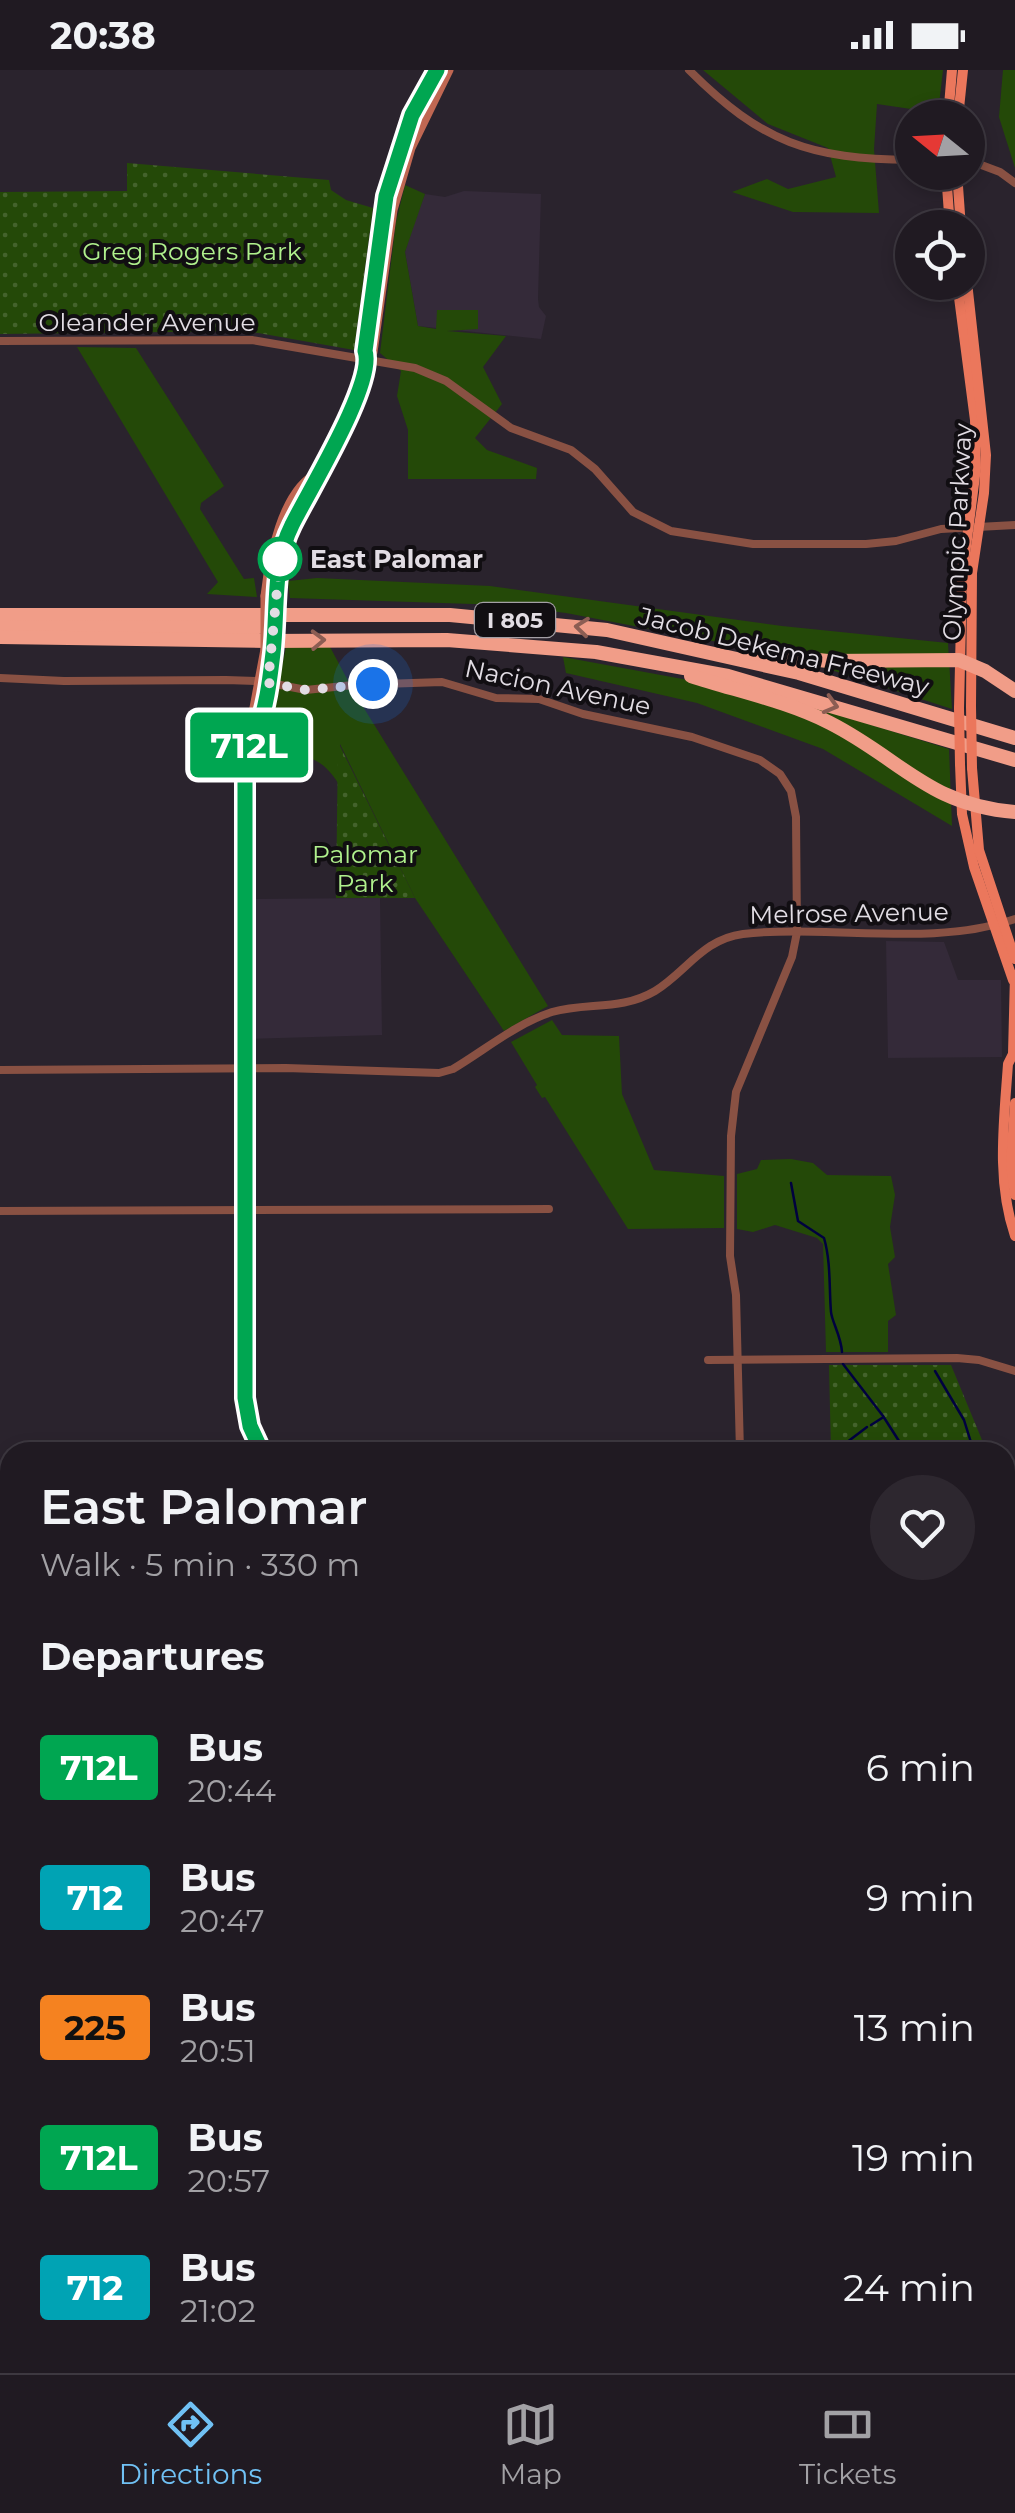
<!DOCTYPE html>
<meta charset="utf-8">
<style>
:root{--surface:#201a22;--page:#2d272f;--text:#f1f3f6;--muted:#a2a1a5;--line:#3d3840;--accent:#70c1f4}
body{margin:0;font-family:Montserrat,sans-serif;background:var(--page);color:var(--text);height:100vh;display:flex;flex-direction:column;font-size:38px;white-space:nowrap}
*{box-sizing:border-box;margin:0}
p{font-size:32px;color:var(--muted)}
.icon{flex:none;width:55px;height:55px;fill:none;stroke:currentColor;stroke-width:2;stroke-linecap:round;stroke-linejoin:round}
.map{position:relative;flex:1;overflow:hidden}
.side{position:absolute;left:0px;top:1372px;width:1015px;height:932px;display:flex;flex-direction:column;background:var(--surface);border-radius:30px 30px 0 0;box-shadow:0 5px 15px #0003,0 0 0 2px var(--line)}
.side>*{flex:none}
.badge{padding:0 20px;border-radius:8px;font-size:35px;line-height:65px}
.needle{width:65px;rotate:288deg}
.tools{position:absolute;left:895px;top:30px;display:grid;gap:20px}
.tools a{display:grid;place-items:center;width:90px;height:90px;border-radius:50%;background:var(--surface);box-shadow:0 5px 15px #0003,0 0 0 2px var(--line);font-size:50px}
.you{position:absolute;width:50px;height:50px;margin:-25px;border:8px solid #fff;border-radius:50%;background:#1a73e8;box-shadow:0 0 0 15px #1a73e833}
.map>.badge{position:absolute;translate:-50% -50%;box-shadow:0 0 0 5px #fff}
h2{padding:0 40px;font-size:38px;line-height:90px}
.round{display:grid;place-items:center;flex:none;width:105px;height:105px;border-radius:52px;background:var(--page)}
.headline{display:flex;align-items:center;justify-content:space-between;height:170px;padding:0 40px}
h1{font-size:48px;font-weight:600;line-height:75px}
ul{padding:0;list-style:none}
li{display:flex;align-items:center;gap:30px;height:130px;padding:0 40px}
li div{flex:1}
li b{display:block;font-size:38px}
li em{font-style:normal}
li .badge{min-width:110px;font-weight:700;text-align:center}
.status{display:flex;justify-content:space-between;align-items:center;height:70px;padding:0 50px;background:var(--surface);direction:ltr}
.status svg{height:28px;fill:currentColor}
.tab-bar{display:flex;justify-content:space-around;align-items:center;height:140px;border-top:2px solid var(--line);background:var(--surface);font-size:28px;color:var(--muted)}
.tab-bar a{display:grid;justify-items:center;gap:5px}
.tab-bar .selected{color:var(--accent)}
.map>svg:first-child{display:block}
.built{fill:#342a39}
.grass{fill:#244908}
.park{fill:url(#park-dots)}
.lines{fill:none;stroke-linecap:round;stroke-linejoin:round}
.stream{stroke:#00013f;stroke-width:2.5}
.tertiary{stroke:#895143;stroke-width:8}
.secondary{stroke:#c06752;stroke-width:9}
.primary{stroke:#eb775c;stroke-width:10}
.motorway{stroke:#f19d88;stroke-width:14}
.secondary-bridge{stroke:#c06752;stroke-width:9}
.primary-bridge{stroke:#eb775c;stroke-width:10}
.oneway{stroke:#8c5d53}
.line-casing{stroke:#fff;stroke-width:22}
.line{stroke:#00a651;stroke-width:15}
.walk{stroke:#e2dde4;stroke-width:10;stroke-dasharray:0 18}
.stop-dot{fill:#fff;stroke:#00a651;stroke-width:5}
.labels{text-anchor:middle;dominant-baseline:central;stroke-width:8;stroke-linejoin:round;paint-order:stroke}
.shield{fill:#110e12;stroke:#a39fa5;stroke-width:2.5}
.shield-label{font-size:22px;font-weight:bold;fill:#e2dde4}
.park-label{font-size:25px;fill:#b0f18d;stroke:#110e12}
.street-label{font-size:25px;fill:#e2dde4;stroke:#110e12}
.stop-label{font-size:25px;font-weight:bold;fill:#e2dde4;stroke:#110e12;text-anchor:start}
</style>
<div class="status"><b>20:38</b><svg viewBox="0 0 49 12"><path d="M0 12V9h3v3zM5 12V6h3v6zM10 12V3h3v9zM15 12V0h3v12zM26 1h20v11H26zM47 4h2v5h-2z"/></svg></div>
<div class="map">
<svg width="1015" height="2303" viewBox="0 0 1015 2303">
<defs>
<pattern id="park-dots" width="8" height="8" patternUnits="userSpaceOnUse" patternTransform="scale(2.5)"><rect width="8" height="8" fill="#244908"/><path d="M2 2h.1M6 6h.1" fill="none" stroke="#44632c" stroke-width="1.8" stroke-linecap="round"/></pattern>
</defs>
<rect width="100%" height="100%" fill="#2a232d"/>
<!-- built -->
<g class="built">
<path d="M464,121L541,124L538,229L539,237L546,246L541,269L418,256L405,182L414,152L425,124L445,127Z"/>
<path d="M380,828L382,965L249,969L250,829Z"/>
<path d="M886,871L944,872L958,910H1001L1002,987L888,988Z"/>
<path d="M1005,1578L1015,1581V1690L1005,1686Z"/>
</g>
<!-- grass -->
<g class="grass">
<path d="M703,0H943L938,43L877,34L874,79L879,143L793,142L732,122L767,109L788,119L836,107L828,78L768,54Z"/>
<path d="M1003,0H1015V98L999,47Z"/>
<path d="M405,115L425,124L405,182L418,256L436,259L437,240H478V259L447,261L506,266L483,297L502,334L475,368L487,380L537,398L536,409H408V360L397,326L401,301L380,283L396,152Z"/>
<path d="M77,277L136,278L224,416L201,433L200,439L244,509L254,508L257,527L207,524L218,512Z"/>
<path d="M317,508L490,516L782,556L948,573L952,639L816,595L814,583L723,573L566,543L503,535L290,528L288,511Z"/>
<path d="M329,575L354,622L548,936L504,961L415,828L340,674L338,713C316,678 294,686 257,687L274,635L286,577Z"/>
<path d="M563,587L785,628L949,679L952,756L823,679L697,633L566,603Z"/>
<path d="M552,950L562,965L619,966L622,1024L654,1100L724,1106V1158L628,1159L545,1027L542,1028L535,1017L537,1015L511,972Z"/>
<path d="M791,1089L813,1093L827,1105L891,1106L895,1125L890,1157L895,1187L888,1194L896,1245L888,1251V1282H826L823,1174L817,1168L775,1155L753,1162L737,1159V1104L757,1099L761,1090Z"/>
</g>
<!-- park -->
<g class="park">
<path d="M127,93L329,110L331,120L346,130L373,138L354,280L247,261L0,264V122L127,121Z"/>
<path d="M338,672L415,828H336Z"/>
<path d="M829,1295H951L982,1370L994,1382H831Z"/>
<path d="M1005,1395L1015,1406V1507L1005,1504Z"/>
</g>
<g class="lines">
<!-- stream -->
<g class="stream">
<path d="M791,1113L798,1151L824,1168C831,1192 829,1218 831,1242C832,1252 841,1266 842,1282"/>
<path d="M843,1294L883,1346L906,1382"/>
<path d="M935,1301L964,1350L974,1382"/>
<path d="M871,1355L882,1348"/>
<path d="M834,1382L867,1357"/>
<path d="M1005,1483L1015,1491"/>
</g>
<!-- tertiary -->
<g class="tertiary">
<path d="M689,0C762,73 810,89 912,90"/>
<path d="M968,90L1000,102L1015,113"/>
<path d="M0,271L252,270L415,298L446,311L511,358L571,380L595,399L633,442L671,461L753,474H866L896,471L941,459L1015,455"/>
<path d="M0,608L64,611L226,610L260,611L306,620L353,615L442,612L496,628L539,629L583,644L692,667L760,690L780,704L791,721L796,747L797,862L792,887L736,1022L731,1066L730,1186L736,1225L740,1382"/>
<path d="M0,1000L286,998L439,1003L453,999C485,980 517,953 552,942C588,932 621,941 655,921C686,902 703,869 743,864C832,854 929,878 1015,849"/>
<path d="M0,1141L549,1139"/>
<path d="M708,1290L957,1288L979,1290L1015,1301"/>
<path d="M0,1611L5,2303"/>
<path d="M1005,2172L1015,2175"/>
<path d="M566,2295V2303"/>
</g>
<!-- secondary -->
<g class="secondary">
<path d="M368,289C363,274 371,259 372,244C380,153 391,81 437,0"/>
<path d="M265,526C269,491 282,419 318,403"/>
<path d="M276,529L280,489L290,459L346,351L373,282L393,140L411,78L449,0"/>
<path d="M252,667L250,659L265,579"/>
<path d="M262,1382L250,1356L245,1328L243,704L245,685L258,662L273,581"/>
<path d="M0,1671H10"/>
<path d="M1005,1719L1015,1723"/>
<path d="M286,2295V2303"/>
</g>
<!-- primary -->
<g class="primary">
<path d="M948,48L952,0"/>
<path d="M958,48L963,0"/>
<path d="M946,102L950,158"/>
<path d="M957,102L961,158"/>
<path d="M957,212L975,350L976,398L962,508L959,638"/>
<path d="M967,212L986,385L984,423L972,503L971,636"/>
<path d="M960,694L962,744L974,797L1013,910"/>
<path d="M972,698L979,780L1015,889"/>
<path d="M1015,905L1013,984L1008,994C1004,1052 996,1110 1015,1166"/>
<path d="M1015,1033L1011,1094L1015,1125"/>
<path d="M1005,1874L1015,1859"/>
<path d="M1005,1891L1015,1877"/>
<path d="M782,2303L784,2295"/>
</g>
<!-- motorway -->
<g class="motorway">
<path d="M0,545H450L607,560L799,603L1015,668"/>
<path d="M0,558L258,557L275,555"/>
<path d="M0,567L266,571L447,570L596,582L728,606L1015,690"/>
<path d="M752,583L828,591L959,590L985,601L1015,621"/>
<path d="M691,606C737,621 787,631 830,653C901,689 928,735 1015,742"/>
</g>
<!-- secondary-bridge -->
<g class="secondary-bridge">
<path d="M265,579V526"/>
<path d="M273,581L276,529"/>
</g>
<!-- primary-bridge -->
<g class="primary-bridge">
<path d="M971,636L972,698"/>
<path d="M959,638L960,694"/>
</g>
</g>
<!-- one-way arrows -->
<defs><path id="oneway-chevron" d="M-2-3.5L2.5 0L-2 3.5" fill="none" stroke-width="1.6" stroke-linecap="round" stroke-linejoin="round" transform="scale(2.5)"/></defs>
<g class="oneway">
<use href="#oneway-chevron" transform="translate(582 557) rotate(-174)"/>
<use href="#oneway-chevron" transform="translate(318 570) rotate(-2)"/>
<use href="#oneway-chevron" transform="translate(831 635) rotate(16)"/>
</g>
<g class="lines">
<!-- line casing -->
<g class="line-casing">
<path id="line" d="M262,1382L250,1356L245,1328V685C249,676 255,667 258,658C267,636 270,607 273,583C278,540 272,494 292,455C308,422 376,312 365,281L386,126L412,45L437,0"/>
</g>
<!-- line -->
<use href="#line" class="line"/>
<!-- walk -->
<path class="walk" d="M280,489L268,613L306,620L373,614"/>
</g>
<!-- markers -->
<circle class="stop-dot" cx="280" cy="489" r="20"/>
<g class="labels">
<!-- shield labels -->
<rect class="shield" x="475" y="533" width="80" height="34" rx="8"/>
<g class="shield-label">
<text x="515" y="550">I 805</text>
</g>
<!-- park labels -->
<g class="park-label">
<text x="192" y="181">Greg Rogers Park</text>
<text x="365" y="784">Palomar<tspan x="365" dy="29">Park</tspan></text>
</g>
<!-- street labels -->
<g class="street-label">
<text x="147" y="252">Oleander Avenue</text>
<text transform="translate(957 462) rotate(-87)">Olympic Parkway</text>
<text transform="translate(784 581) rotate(14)">Jacob Dekema Freeway</text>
<text transform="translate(558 617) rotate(12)">Nacion Avenue</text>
<text transform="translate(849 843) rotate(-1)">Melrose Avenue</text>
</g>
<!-- stop labels -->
<g class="stop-label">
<text x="310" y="489">East Palomar</text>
</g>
</g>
</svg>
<div class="tools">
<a><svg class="needle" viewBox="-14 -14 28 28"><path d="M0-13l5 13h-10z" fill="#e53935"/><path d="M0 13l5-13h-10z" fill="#a2a1a5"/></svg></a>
<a><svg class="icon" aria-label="locate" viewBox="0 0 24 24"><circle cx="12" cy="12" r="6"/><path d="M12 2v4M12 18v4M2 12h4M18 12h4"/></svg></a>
</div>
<div class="you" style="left:373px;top:614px"></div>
<b class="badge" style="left:249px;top:675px;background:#00a651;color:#fff">712L</b>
<section class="side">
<div class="headline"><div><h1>East Palomar</h1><p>Walk · 5 min · 330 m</p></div><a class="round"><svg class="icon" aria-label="heart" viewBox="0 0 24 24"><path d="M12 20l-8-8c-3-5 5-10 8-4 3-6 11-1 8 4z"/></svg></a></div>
<h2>Departures</h2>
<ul>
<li><span class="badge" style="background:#00a651;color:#fff">712L</span><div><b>Bus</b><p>20:44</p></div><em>6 min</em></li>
<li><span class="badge" style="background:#00a3b4;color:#fff">712</span><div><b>Bus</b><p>20:47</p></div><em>9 min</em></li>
<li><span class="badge" style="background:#f58220;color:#111">225</span><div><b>Bus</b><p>20:51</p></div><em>13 min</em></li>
<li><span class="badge" style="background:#00a651;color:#fff">712L</span><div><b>Bus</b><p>20:57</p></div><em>19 min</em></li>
<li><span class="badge" style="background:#00a3b4;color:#fff">712</span><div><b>Bus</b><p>21:02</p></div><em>24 min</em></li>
</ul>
</section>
</div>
<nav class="tab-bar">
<a class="selected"><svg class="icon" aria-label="directions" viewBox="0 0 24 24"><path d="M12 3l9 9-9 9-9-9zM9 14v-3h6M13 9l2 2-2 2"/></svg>Directions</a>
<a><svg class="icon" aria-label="map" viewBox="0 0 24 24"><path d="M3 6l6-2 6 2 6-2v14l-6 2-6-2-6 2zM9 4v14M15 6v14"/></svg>Map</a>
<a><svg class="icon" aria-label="tickets" viewBox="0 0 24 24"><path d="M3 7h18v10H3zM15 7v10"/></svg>Tickets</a>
</nav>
